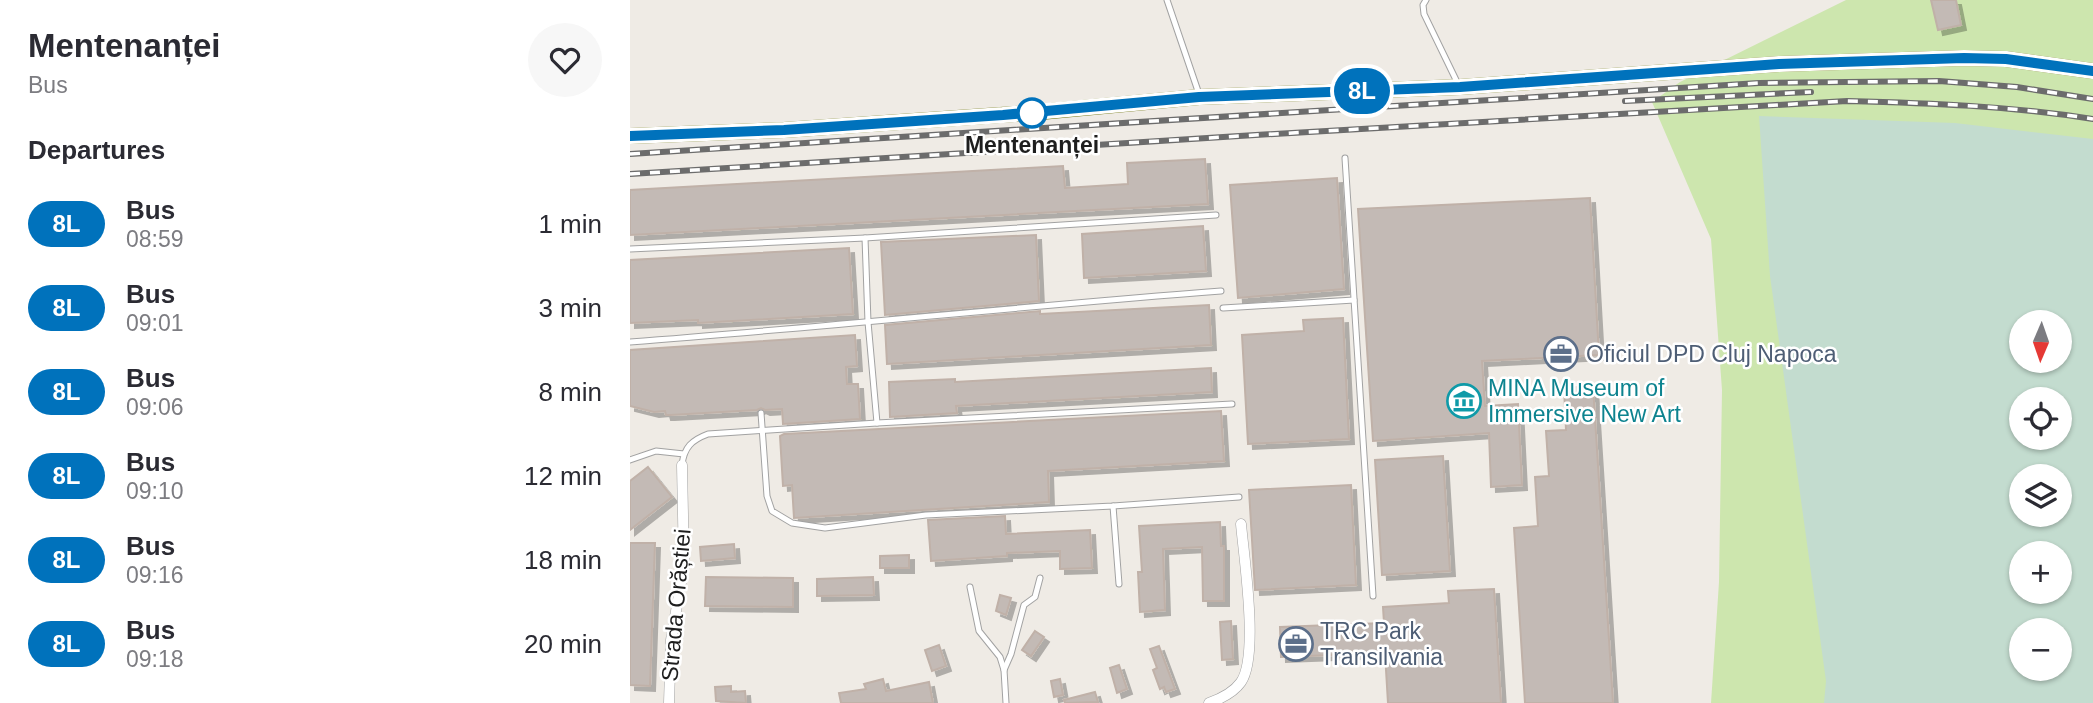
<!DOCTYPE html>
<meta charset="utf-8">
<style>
:root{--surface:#fff;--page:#f7f7f7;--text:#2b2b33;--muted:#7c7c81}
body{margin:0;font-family:Helvetica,sans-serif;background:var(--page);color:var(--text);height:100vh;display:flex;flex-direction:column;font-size:26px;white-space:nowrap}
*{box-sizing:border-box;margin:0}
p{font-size:23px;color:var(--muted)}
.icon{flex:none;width:38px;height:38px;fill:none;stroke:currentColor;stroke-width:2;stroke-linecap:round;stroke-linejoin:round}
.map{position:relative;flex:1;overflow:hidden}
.details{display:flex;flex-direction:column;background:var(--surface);width:630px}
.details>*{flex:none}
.badge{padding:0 14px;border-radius:23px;font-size:24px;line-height:46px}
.needle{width:46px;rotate:182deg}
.tools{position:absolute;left:1379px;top:310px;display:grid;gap:14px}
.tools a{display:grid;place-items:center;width:63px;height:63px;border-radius:50%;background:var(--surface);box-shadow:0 2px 5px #0004;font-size:35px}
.map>.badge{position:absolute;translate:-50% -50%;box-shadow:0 0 0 4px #fff}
h2{padding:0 28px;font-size:26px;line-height:63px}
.round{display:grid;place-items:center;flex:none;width:74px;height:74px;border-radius:37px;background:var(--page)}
.headline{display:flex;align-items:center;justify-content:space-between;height:119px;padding:0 28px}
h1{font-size:33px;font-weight:700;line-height:52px}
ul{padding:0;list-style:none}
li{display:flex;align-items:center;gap:21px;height:84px;padding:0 28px}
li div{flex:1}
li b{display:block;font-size:26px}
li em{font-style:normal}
li .badge{min-width:77px;font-weight:700;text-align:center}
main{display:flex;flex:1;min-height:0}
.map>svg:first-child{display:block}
.grass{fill:#cde6ae;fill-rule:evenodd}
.wetland{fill:#c3dccf;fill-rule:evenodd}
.building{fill:#c3bab5;stroke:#c0b1a8;stroke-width:2;filter:url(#shadow)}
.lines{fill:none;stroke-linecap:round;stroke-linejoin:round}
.lane-casing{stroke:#a2a2a2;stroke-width:7}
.street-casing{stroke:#a2a2a2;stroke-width:11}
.secondary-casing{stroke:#6d710a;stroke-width:16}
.lane{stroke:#fff;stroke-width:5}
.street{stroke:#fff;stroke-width:10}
.secondary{stroke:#f6f5bc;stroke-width:14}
.rail-casing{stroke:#6c6c6c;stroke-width:6}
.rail{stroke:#fff;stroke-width:3.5;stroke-dasharray:10;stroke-linecap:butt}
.line-casing{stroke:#fff;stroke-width:16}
.line{stroke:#0072bc;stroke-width:10}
.stop-dot{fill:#fff;stroke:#0072bc;stroke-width:3.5}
.labels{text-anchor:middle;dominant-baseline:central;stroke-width:5;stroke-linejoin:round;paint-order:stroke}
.stop-label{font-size:23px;font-weight:bold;fill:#1e1e1e;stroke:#fff}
.service-label{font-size:23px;fill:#4e5e75;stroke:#fff;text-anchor:start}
.culture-label{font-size:23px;fill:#0d838f;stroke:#fff;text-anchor:start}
.street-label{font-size:23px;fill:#1e1e1e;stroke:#fff}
</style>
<main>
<section class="details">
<div class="headline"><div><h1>Mentenanței</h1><p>Bus</p></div><a class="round"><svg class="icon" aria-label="heart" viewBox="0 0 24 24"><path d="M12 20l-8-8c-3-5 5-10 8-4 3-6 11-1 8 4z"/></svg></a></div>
<h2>Departures</h2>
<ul>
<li><span class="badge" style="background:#0072bc;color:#fff">8L</span><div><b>Bus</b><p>08:59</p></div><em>1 min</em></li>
<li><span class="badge" style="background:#0072bc;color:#fff">8L</span><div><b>Bus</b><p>09:01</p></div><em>3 min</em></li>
<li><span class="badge" style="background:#0072bc;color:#fff">8L</span><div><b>Bus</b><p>09:06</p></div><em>8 min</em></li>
<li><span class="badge" style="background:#0072bc;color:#fff">8L</span><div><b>Bus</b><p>09:10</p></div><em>12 min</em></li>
<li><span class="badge" style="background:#0072bc;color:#fff">8L</span><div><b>Bus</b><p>09:16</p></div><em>18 min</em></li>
<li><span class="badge" style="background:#0072bc;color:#fff">8L</span><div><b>Bus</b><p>09:18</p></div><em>20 min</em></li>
</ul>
</section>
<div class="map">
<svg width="1463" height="703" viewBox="0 0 1463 703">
<defs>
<filter id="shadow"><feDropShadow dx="5" dy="5" stdDeviation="0" flood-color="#0004"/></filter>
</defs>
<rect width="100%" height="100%" fill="#efebe5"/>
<!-- grass -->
<path class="grass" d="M1216,0H1463V703H1081L1089,582L1092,390L1081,239L1022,102L1050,82ZM1391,322H1430V360H1391ZM1391,399H1430V438H1391ZM1391,476H1430V514H1391ZM1391,553H1430V592H1391ZM1391,630H1430V668H1391Z"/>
<!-- wetland -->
<path class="wetland" d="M1129,116L1325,123L1463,139V703H1194L1196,681L1140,276ZM1391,322H1430V360H1391ZM1391,399H1430V438H1391ZM1391,476H1430V514H1391ZM1391,553H1430V592H1391ZM1391,630H1430V668H1391Z"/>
<!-- building -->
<g class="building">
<path d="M1301,0H1326L1331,25L1308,30Z"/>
<path d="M575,159L578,204L0,235V190L433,166L435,188L498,184L497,163Z"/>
<path d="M707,178L714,289L608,298L600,185Z"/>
<path d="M960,198L969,355L852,361L855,406L888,404L892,485L861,487L859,433L743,441L728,209Z"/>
<path d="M573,226L576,271L454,278L452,234Z"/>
<path d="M406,235L409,301L255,315L251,242Z"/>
<path d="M219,248L223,314L68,323V320L0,323V260Z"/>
<path d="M579,305L581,345L257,364L255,325L410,311V314Z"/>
<path d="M713,318L719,439L618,444L612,335L674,331L673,320Z"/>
<path d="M225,335L227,366L216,367L217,384H228L230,419L153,424L152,409L135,410L131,408L127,410L40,415H36L35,411L24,412L0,406V350Z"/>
<path d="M581,368L582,392L326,406L327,413L260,417L259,382L325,379V382Z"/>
<path d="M963,386L983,703H895L884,528L908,526L905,477L919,476L916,431L936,430L934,388Z"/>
<path d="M591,411L594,461L418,471L419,502L164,518L162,485L153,486L150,436L154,434Z"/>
<path d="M813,456L820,571L752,575L745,460Z"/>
<path d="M18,467L42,497L0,530V481Z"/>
<path d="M721,485L726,585L625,590L619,490Z"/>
<path d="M375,516L376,534L460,530L462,568L430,569V551L377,553V556L301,561L298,520Z"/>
<path d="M590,522L591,546H594V601H573L572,547L533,549L535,610L510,612L508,572H512L509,526Z"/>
<path d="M0,543H25L20,686L0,685Z"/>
<path d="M104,544L105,558L71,561L70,547Z"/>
<path d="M279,555V568H250V556Z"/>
<path d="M76,577L163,578V607L75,606Z"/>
<path d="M243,577L244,595L187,596V579Z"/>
<path d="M864,589L871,703H758L755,653L651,657L650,627L754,623L753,607L819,603L818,591Z"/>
<path d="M370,595L381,598L376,615L366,611Z"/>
<path d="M601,621L603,659L592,660L590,622Z"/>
<path d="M405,631L414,637L401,656L392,650Z"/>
<path d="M309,645L316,666L302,671L295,650Z"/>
<path d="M529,646L545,689L536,692L534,687L530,689L523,670L527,668L520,649Z"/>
<path d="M489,665L497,689L487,693L480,668Z"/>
<path d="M253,679L256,691L299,682L303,703H211L209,693L236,689L234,684Z"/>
<path d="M430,679L433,695L424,697L421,681Z"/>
<path d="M101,686V692L115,691L116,703L86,701L85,687Z"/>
<path d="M465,692L468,702L435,703L434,700Z"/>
</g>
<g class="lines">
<!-- lane casing -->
<g class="lane-casing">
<g id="lane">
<path d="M537,0L569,94"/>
<path d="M796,0L793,5L794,14L828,84"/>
<path d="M715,158L743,596"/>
<path d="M235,238L238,322L247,423"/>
<path d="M0,249L235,238L586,215"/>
<path d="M593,308L724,300"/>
<path d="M0,342C197,327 394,306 591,291"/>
<path d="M131,413L137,496L142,511L162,523L195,528L296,515L483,506L609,497"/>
<path d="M0,460L26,451L54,454"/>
<path d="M52,465C54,447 62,440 78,434L247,423L602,404"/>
<path d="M483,506L489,584"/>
<path d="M340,587L349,631L370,657L374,670"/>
<path d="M376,703L374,670L381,654L394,605L405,597L410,578"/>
</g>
</g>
<!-- street casing -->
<g class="street-casing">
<g id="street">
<path d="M39,703L41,640L54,565L52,465"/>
<path d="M579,703C590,699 604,692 611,682C629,656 614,558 611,524"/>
</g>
</g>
<!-- secondary casing -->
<g class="secondary-casing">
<path id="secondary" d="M0,136L154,130L400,113L569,97L830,87L1149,64L1334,58L1376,59L1463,71"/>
</g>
<!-- lane -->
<use href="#lane" class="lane"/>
<!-- street -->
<use href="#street" class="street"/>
<!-- secondary -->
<use href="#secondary" class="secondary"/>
<!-- rail casing -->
<g class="rail-casing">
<g id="rail">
<path d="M995,101L1181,92"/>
<path d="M0,154L1129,83L1309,81L1387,87L1463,99"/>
<path d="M0,174L609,136L1217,101C1300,103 1381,106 1463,119"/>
</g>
</g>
<!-- rail -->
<use href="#rail" class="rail"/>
</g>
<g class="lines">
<!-- line casing -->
<g class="line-casing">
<path id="line" d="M0,136L154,130L373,115L569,97L830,87L1149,64L1334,58L1376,59L1463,71"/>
</g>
<!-- line -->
<use href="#line" class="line"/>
</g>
<!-- icons -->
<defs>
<g id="office-ring" transform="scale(1.75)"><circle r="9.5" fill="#fff" stroke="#5c6f8a" stroke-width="1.5"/><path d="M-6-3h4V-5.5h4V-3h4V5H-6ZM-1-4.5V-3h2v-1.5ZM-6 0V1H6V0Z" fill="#5c6f8a"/></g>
<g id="museum-ring" transform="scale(1.75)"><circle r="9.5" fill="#fff" stroke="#0f9aa8" stroke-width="1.5"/><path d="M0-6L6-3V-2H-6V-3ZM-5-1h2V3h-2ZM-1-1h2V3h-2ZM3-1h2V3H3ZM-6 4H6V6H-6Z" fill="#0f9aa8"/></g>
</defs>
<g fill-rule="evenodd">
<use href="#office-ring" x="931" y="354"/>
<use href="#museum-ring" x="834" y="401"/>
<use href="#office-ring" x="666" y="644"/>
</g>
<!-- markers -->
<circle class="stop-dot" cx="402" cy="113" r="14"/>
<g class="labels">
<!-- stop labels -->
<g class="stop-label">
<text x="402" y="145">Mentenanței</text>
</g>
<!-- service labels -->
<g class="service-label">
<text x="956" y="354">Oficiul DPD Cluj Napoca</text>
<text x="690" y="631">TRC Park<tspan x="690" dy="26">Transilvania</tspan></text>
</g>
<!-- culture labels -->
<g class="culture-label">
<text x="858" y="388">MINA Museum of<tspan x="858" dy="26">Immersive New Art</tspan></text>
</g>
<!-- street labels -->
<g class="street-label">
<text transform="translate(46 605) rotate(-85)">Strada Orăștiei</text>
</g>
</g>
</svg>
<div class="tools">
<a><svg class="needle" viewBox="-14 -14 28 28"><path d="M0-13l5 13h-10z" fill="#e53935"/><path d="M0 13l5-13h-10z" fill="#7c7c81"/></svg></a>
<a><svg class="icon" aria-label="locate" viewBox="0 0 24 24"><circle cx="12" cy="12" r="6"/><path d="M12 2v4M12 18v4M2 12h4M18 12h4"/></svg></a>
<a><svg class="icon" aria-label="layers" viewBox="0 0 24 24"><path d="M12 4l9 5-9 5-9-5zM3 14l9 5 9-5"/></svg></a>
<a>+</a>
<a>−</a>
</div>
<b class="badge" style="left:732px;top:91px;background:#0072bc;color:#fff">8L</b>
</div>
</main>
